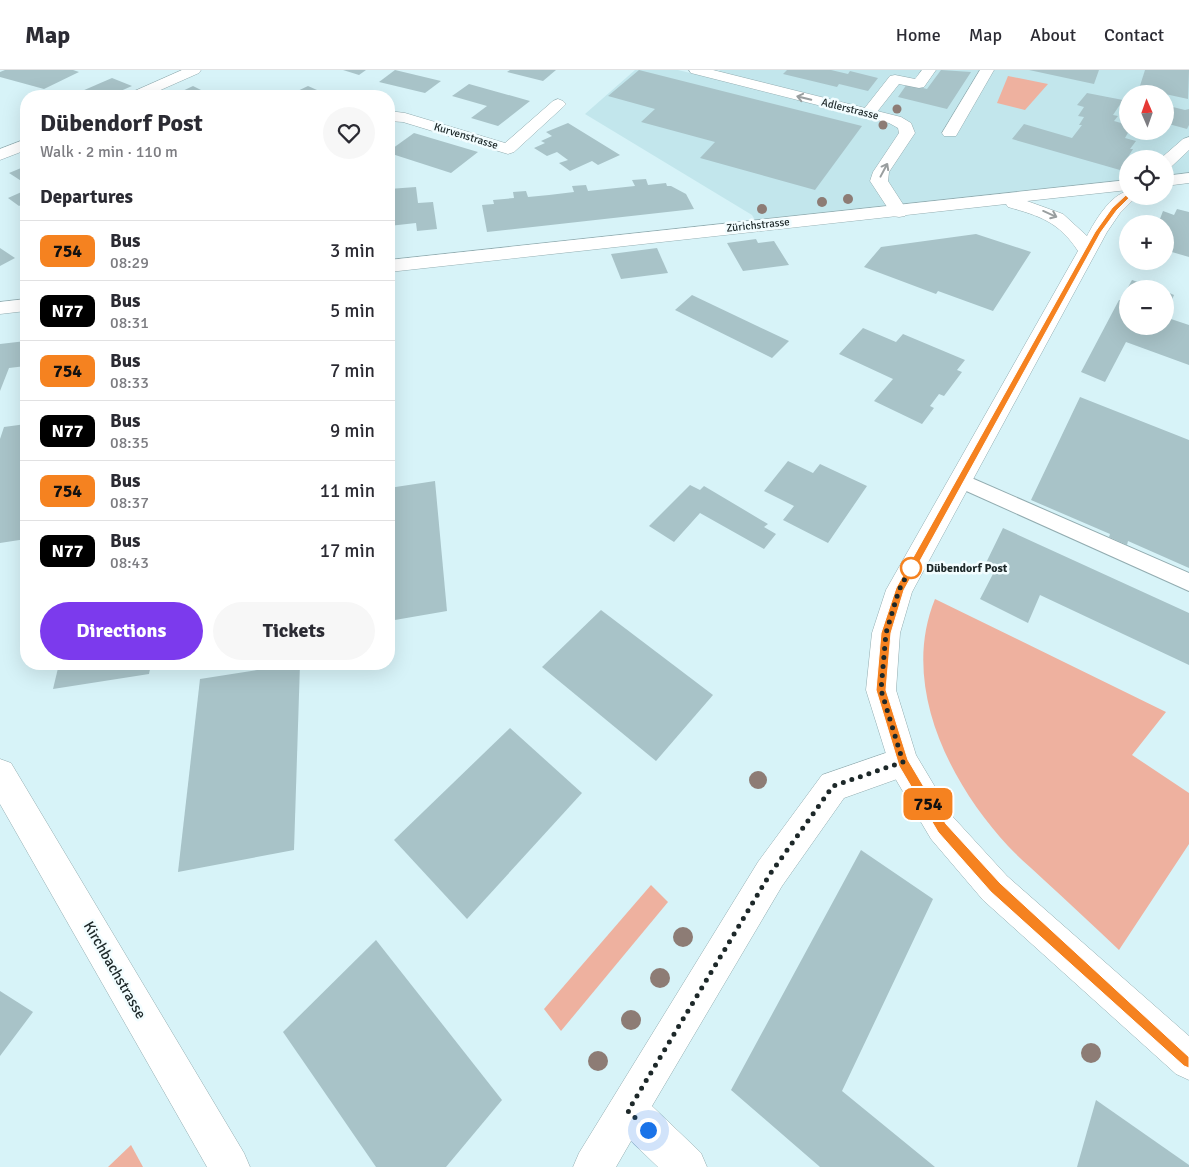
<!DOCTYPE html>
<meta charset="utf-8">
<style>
:root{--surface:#fff;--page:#f7f7f7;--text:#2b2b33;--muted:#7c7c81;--line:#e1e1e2;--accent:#7c3aed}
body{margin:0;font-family:Signika,sans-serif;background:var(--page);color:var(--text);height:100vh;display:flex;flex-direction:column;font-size:19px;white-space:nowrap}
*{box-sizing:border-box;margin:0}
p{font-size:16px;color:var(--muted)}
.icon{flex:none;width:28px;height:28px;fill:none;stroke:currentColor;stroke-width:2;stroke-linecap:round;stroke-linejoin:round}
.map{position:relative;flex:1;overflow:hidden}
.drawer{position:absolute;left:20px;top:20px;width:375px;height:580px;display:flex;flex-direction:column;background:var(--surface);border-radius:20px;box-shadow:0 5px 20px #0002}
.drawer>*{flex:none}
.badge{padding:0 10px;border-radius:8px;font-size:18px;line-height:32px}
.needle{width:32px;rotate:358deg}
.buttons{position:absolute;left:1119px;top:15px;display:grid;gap:10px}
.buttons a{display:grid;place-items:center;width:55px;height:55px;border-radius:50%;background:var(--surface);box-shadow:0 5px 20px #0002;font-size:25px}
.you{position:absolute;width:25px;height:25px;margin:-12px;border:4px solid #fff;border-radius:50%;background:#1a73e8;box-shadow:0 0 0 8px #1a73e833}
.map>.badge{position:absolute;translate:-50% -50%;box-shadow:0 0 0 2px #fff}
h2{padding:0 20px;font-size:19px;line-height:45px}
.round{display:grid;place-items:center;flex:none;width:52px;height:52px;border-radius:26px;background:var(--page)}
.overview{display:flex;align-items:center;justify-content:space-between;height:85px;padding:0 20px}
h1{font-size:24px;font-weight:700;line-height:38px}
.cta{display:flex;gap:10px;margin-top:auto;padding:10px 20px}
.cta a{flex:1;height:58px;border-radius:30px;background:var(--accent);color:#fff;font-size:20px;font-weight:700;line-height:58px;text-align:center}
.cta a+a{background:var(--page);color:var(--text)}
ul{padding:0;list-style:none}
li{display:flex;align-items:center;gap:15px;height:60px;padding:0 20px;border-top:1px solid var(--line)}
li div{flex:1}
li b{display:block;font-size:19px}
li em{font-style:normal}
li .badge{min-width:55px;font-weight:700;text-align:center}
header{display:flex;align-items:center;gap:30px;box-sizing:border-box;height:70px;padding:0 25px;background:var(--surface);border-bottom:1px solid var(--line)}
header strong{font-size:24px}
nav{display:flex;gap:28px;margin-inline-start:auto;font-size:18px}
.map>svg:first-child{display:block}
.built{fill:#c2e6ec;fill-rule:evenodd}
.green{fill:#eeb19f}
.building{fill:#a8c3c8}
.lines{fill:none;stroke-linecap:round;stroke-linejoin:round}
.service-casing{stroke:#92acb0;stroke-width:2}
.pedestrian-casing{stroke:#92acb0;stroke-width:1}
.minor-casing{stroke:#92acb0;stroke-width:1}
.tertiary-casing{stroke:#92acb0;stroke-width:1}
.service{fill:#fff;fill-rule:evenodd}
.pedestrian{fill:#fff;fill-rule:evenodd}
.minor{fill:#fff;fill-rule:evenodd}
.tertiary{fill:#fff;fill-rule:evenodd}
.tree{fill:#8d7c75}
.oneway{stroke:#999e9f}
.line{fill:#f58220;stroke:#fff}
.walk{stroke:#1d2829;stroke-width:5;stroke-dasharray:0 9}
.stop-dot{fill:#fff;stroke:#f58220;stroke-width:2.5}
.labels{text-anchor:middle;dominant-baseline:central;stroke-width:5;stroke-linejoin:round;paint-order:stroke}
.far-street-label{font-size:11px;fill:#1d2829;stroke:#f2fdff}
.stop-label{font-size:12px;font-weight:bold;fill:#1d2829;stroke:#f2fdff;text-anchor:start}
.near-street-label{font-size:15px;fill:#1d2829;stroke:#f2fdff}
</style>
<header>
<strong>Map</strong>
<nav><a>Home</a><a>Map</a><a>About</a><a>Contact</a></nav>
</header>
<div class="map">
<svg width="1189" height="1097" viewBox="0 0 1189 1097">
<rect width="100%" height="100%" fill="#d7f3f8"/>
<!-- built -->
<path class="built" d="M635,0H678L711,8L720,0H1189V108L1165,111V89H1128L1127,115L758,155L752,145L585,44ZM1128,24H1165V61H1128Z"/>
<!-- green -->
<g class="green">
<path d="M1008,6L1048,14L1025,40L997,33Z"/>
<path d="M935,529L1166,642L1132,685L1189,723V774L1119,880C1094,856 1069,833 1044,810C1032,798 1019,788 1008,776C949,712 900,615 935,529Z"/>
<path d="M651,815L668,832L561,961L544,939Z"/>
<path d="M131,1075L143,1097H108Z"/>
</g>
<!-- building -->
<g class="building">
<path d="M5,0H73L79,2L44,19L0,7V2Z"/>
<path d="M343,0H366L359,5Z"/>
<path d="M395,0L441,11L425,23L379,12Z"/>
<path d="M510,0H556L543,11L507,2Z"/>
<path d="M639,0L862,56L815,120L700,88L715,72L641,52L655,39L608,26Z"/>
<path d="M787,0H831L848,4L850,1L878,8L868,21L839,14L837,17L783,4Z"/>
<path d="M941,0L971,2L947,39L898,27L907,14L927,19Z"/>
<path d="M1029,0H1099L1094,14Z"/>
<path d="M1145,0H1189L1188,29L1165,24L1138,22Z"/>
<path d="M112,8L132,16L109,26H94L82,21Z"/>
<path d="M469,14L530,31L498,56L471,48L487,36L452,26Z"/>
<path d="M193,16L211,25L172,26Z"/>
<path d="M308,16L326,24L322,26H287Z"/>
<path d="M1087,23L1123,30L1113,45L1118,46L1114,51L1128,55L1129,61L1125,68L1136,71L1130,79H1133L1120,100L1012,69L1024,54L1072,68L1082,55H1079L1084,47L1078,46L1084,37L1077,35Z"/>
<path d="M1165,35L1185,40L1189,39V55L1187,59L1165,53Z"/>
<path d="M568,53L620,85L598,95L592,91L570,101L559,93L568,90L557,82L547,86L534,78L545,73L541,71L552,66L546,62Z"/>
<path d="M414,63L478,82L451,103L389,83V81Z"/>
<path d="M26,96V114L9,103Z"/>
<path d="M646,109L648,115L666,113L667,116H671L686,124L694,139L487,162L482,135L494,134L493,130L514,128L513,122L526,121L528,127L549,125L574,122L572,116L586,115L588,121L635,116L632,110Z"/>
<path d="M416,117L418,133L433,132L437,159L417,161L416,153L389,156V119Z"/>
<path d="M26,120V132L19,136L8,128Z"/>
<path d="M1177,139L1189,142V187L1165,180V154H1158L1163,141L1174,145Z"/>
<path d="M976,164L1031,182L993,241L938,221L936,224L864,197L881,177Z"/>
<path d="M756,169L758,173L774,171L789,195L743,201L727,173Z"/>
<path d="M0,178L15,188L0,196Z"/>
<path d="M657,178L668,203L621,209L611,184Z"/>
<path d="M1132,210L1156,218V219H1128V230L1122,228Z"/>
<path d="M1165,221L1174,225L1165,245Z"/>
<path d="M692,225L789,271L772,288L675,240Z"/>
<path d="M1119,230L1128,233V256H1165V247L1189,255V295L1126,272L1105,312L1081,302Z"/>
<path d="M863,258L896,272L903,264L965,290L957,300L962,302L944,326L939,324L930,336L934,338L922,354L874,331L893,309L839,284Z"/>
<path d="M26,271V296L9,298L0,321V274Z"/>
<path d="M1080,327L1189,370V498L1128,471L1127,475L1109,467L1110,464L1031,430Z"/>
<path d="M26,354V469L0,473V369L4,357Z"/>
<path d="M788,391L813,403L820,394L867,416L828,473L783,450L794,436L764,421Z"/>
<path d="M435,411L447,541L389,551V418Z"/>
<path d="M690,415L700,420L704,416L768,454L764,457L776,464L764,479L700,443L674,472L649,456Z"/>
<path d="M1003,458L1189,543V595L1040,525L1028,553L980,529L994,502L984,497Z"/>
<path d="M601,540L713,625L656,691L542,597Z"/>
<path d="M59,594H151L149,604L53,619Z"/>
<path d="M295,594H300L294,780L178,802L200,609Z"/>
<path d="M510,658L582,723L467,849L394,770Z"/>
<path d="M861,780L933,829L842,1021L935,1097H820L731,1020Z"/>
<path d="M376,870L502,1030L446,1097H376L283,962Z"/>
<path d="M0,921L33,942L0,986Z"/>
<path d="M1096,1030L1189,1095V1097H1077Z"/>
</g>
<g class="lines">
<!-- service casing -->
<g class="service-casing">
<path id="service" d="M960,403L1189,503V521L953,415L951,410L953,405Z"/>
</g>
<!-- pedestrian casing -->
<g class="pedestrian-casing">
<g id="pedestrian">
<path d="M922,0H936L924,17L919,18L899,14L873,47H863L860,44L890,6L895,5L915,9Z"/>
<path d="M980,0H994L956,66H944L942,63Z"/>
</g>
</g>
<!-- minor casing -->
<g class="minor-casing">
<g id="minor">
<path d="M182,0H201L199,3L147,26H127L130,23Z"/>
<path d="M689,0H713L901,47L911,53L915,63L889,102L888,111L908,142L905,146L899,147L893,146L870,111L873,102L899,63L898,58L889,53L691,3Z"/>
<path d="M558,29L563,31L566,34L563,37L514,82L508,84L403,52L389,51V41L405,43L505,73L553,31Z"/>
<path d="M26,69V80L0,90V79Z"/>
<path d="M903,677L914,681L918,692L914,703L844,728L782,816L652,1036L701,1083L707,1097H658L631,1071L616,1097H573L579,1083L758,792L822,705Z"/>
<path d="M0,689L11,693L244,1083L250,1097H207L0,734Z"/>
</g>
</g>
<!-- tertiary casing -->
<g class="tertiary-casing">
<g id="tertiary">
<path d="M1189,67V80L1171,97L1165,98V89H1160L1183,69Z"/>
<path d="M1189,103V113L1165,116V106Z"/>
<path d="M1128,110V120L1027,131L1063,144L1087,166C1095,151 1110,125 1128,121V126H1137L1120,143L1107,162L912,522L900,563L896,620L916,685L953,747L1007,806L1189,966V1010L1176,1004L983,830L931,769L892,703L866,620L872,563L886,520L1078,181C1059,152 1040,146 1008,137L1006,134L389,202V190Z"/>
<path d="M26,229V241L0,244V232Z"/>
</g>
</g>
<!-- service -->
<use href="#service" class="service"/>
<!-- pedestrian -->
<use href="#pedestrian" class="pedestrian"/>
<!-- minor -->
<use href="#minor" class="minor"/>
<!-- tertiary -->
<use href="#tertiary" class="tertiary"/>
</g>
<!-- trees -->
<g class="tree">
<circle cx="897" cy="39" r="4.5"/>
<circle cx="883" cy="55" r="4.5"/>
<circle cx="848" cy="129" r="5"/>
<circle cx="822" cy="132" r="5"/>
<circle cx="762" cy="139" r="5"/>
<circle cx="758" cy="710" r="9"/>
<circle cx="683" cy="867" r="10"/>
<circle cx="660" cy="908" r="10"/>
<circle cx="631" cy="950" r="10"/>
<circle cx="1091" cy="983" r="10"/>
<circle cx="598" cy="991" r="10"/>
</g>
<!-- one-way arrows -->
<defs><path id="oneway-shaft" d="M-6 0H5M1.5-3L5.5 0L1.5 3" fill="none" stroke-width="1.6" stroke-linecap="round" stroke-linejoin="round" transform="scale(1.25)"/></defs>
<g class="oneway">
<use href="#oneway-shaft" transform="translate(804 28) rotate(-166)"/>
<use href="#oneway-shaft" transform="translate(884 100) rotate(-62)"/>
<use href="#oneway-shaft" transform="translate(1050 144) rotate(24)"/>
</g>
<!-- line -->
<path class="line" d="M1126,125L1131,126L1117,140L1101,162L904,520L891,563L886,620L908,690L946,754L1000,813L1189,987V998L1184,996L991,822L938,762L899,696L876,620L881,563L896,518L1095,162L1112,138Z"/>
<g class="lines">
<!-- walk -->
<path class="walk" d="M648,1060L628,1041L770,804L833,716L903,692L881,620L886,563L899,520L915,490L911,498"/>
</g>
<!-- markers -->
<circle class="stop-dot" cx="911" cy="498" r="10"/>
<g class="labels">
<!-- far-street labels -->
<g class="far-street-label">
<text transform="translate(850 39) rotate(14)">Adlerstrasse</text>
<text transform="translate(466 66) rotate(17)">Kurvenstrasse</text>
<text transform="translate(758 155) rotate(-6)">Zürichstrasse</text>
</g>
<!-- stop labels -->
<g class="stop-label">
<text x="926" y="498">Dübendorf Post</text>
</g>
<!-- near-street labels -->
<g class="near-street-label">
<text transform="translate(115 900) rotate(60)">Kirchbachstrasse</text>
</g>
</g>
</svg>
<div class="buttons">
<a><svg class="needle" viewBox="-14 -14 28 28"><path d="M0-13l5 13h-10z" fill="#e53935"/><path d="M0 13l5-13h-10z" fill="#7c7c81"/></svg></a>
<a><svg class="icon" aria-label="locate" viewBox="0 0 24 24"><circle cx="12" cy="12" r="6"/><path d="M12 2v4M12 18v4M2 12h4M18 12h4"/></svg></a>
<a>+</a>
<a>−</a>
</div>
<div class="you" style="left:648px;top:1060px"></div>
<b class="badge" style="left:928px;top:734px;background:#f58220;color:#111">754</b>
<section class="drawer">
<div class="overview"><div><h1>Dübendorf Post</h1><p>Walk · 2 min · 110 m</p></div><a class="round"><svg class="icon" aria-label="heart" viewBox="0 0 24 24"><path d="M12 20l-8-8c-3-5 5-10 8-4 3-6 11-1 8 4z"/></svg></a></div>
<h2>Departures</h2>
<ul>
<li><span class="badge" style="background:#f58220;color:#111">754</span><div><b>Bus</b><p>08:29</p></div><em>3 min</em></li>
<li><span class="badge" style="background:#000;color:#fff">N77</span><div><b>Bus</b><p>08:31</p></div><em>5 min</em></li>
<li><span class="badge" style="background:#f58220;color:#111">754</span><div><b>Bus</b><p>08:33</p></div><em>7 min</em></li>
<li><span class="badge" style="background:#000;color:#fff">N77</span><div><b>Bus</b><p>08:35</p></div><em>9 min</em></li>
<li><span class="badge" style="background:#f58220;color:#111">754</span><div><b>Bus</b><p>08:37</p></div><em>11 min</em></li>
<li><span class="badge" style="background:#000;color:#fff">N77</span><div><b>Bus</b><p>08:43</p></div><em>17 min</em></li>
</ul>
<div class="cta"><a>Directions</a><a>Tickets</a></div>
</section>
</div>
